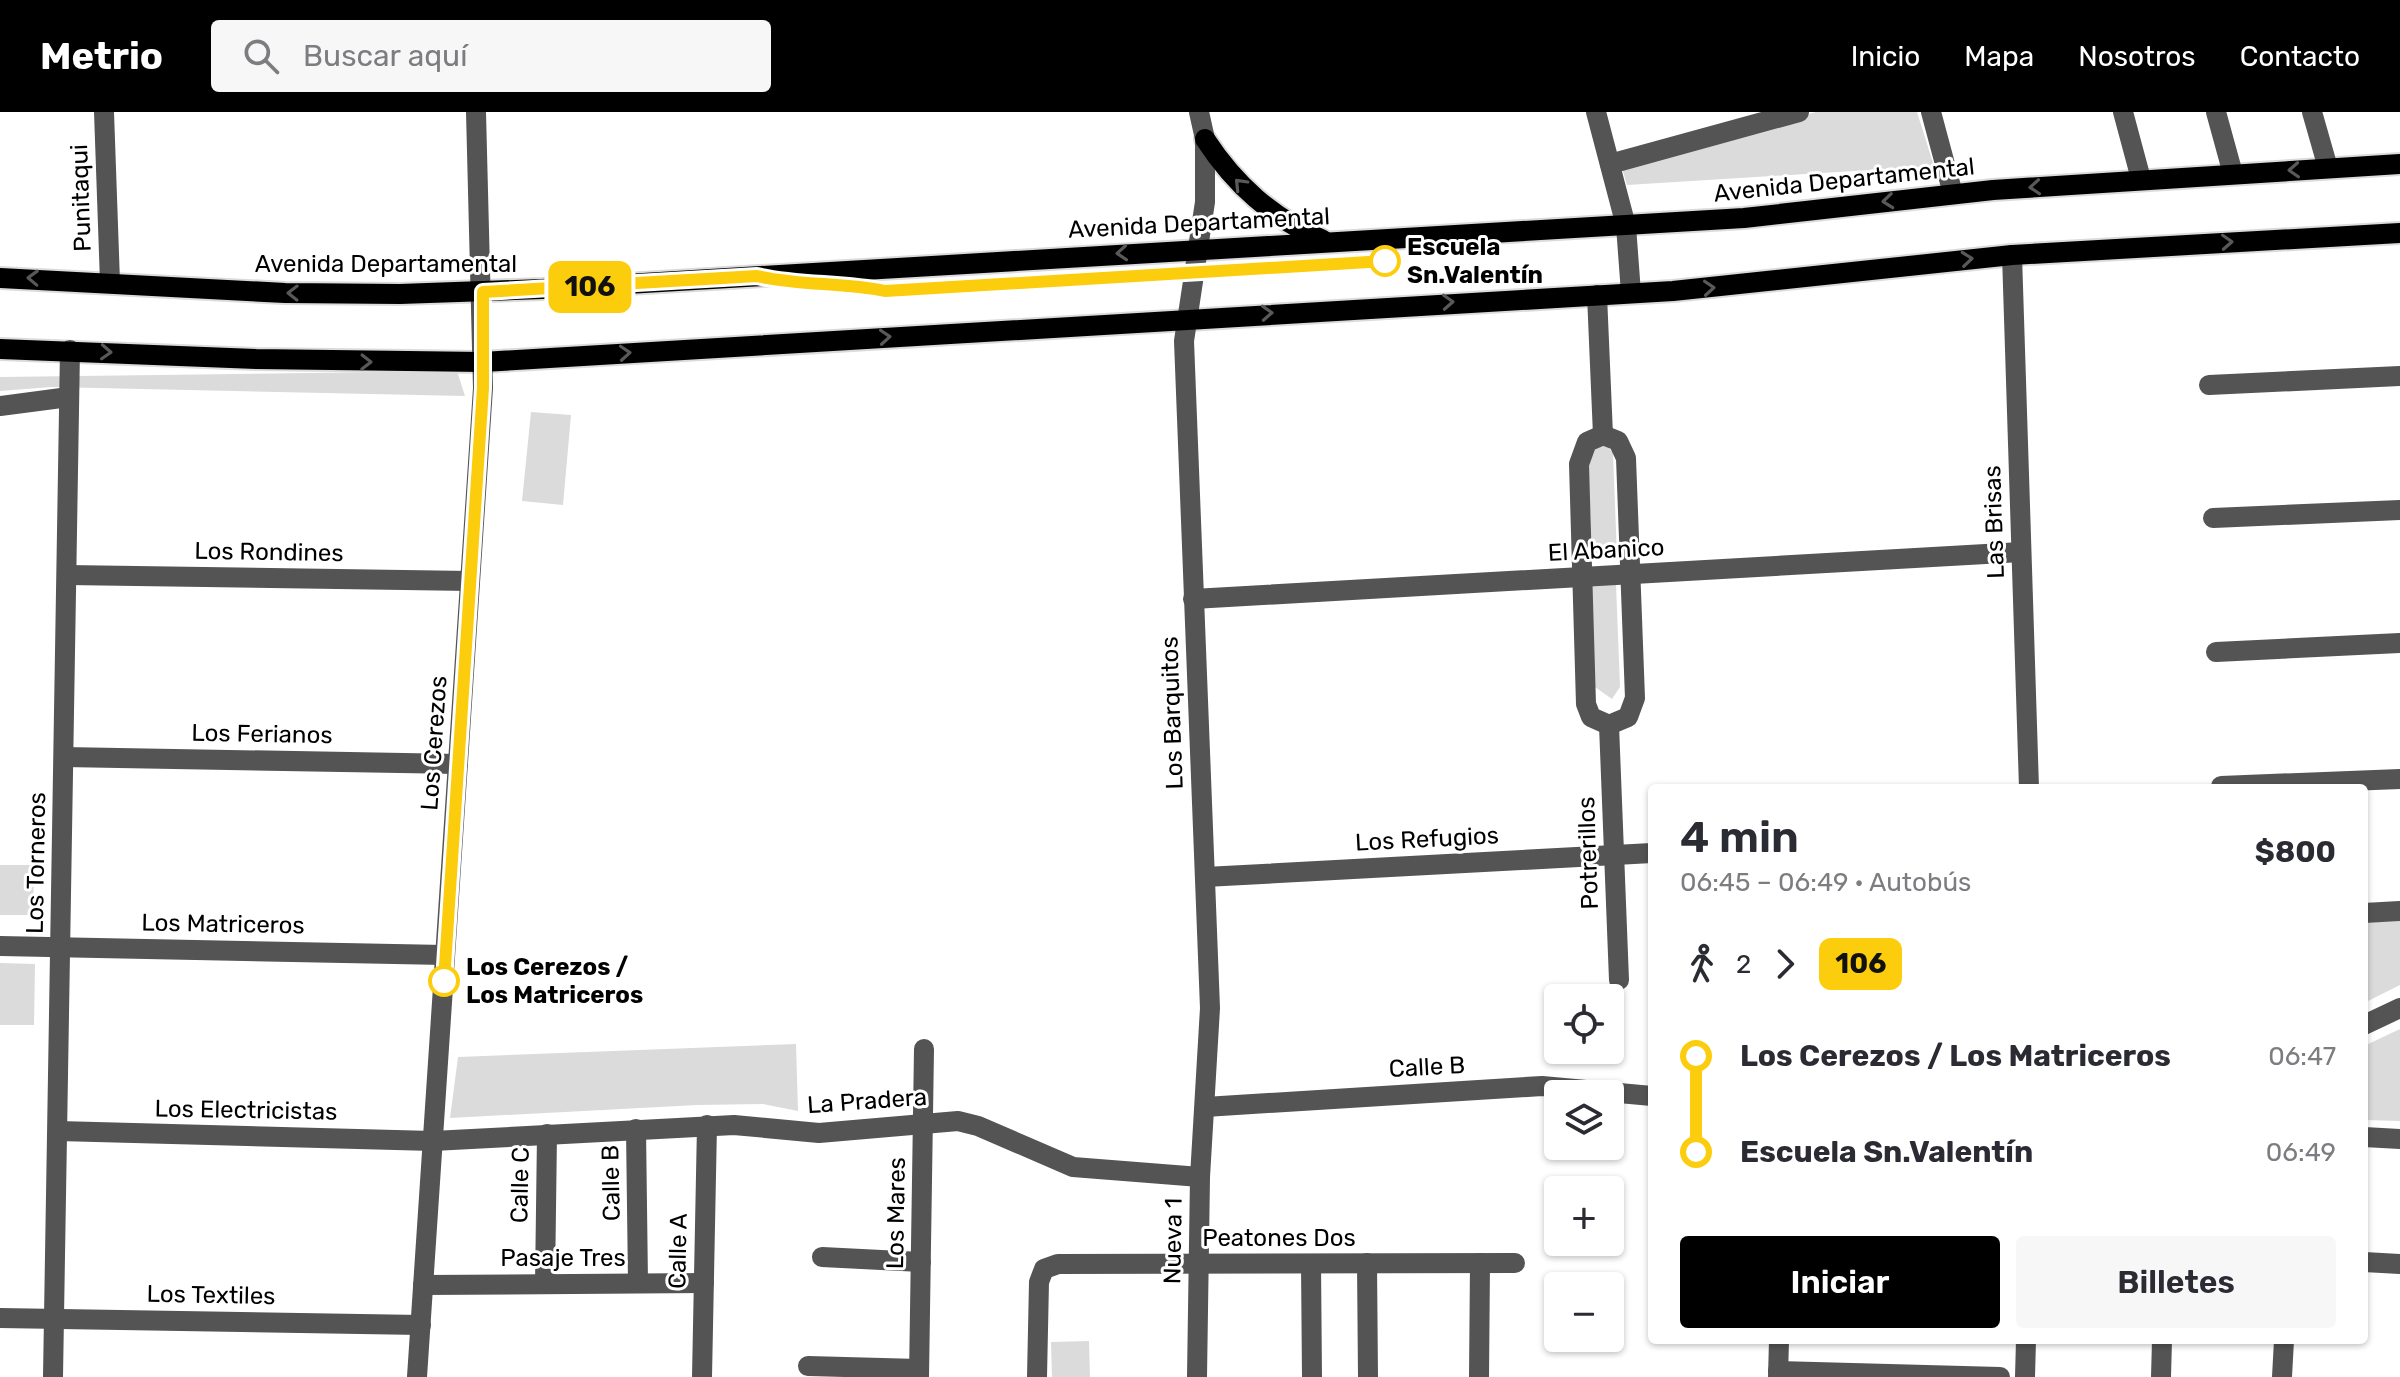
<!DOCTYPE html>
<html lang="es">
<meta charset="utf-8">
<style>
:root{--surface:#fff;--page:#f7f7f7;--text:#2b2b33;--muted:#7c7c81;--accent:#000}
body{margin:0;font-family:Rubik,sans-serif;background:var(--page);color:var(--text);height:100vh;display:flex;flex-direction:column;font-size:30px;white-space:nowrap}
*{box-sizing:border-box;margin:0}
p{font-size:26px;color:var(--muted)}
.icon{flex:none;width:44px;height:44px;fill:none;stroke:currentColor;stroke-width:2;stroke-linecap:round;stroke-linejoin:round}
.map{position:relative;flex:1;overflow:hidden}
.drawer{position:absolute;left:1648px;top:672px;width:720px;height:560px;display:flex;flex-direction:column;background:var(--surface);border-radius:8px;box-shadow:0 2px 6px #0004}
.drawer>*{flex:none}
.badge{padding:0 16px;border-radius:12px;font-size:28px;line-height:52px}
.tools{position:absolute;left:1544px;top:872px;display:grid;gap:16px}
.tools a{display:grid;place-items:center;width:80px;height:80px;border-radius:8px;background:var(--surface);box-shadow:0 2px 6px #0004;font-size:40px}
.map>.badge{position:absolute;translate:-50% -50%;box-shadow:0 0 0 4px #fff}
.legs{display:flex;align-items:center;gap:12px;height:88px;padding:0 32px;font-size:26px}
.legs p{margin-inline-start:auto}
.overview{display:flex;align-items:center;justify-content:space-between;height:136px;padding:0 32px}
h1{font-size:44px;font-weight:600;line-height:60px}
.cta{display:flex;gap:16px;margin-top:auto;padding:16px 32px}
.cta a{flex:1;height:92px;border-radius:8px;background:var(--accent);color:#fff;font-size:32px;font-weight:600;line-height:92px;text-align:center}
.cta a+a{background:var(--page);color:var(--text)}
ul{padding:0 32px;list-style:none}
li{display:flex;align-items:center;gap:28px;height:96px;font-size:30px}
li i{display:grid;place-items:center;width:12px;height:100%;margin:0 10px;background:currentColor}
li i::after{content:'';width:20px;height:20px;margin:-10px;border:6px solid;border-radius:50%;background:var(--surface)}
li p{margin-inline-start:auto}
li:first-child i{background:linear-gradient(#0000 50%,currentColor 0)}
li:last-child i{background:linear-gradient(currentColor 50%,#0000 0)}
header{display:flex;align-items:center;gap:48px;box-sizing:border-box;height:112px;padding:0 40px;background:var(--accent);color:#fff}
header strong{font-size:38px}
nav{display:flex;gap:44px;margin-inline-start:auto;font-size:28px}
.search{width:560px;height:72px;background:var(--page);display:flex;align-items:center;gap:20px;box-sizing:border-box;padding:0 28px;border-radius:8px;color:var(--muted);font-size:30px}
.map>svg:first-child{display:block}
.green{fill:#dbdbdb}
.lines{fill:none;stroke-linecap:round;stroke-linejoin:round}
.major-casing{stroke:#dbdbdb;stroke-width:24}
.minor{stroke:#545454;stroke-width:20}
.major{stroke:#000;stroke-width:20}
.oneway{stroke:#595959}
.line-1-casing{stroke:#fff;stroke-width:18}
.line-1{stroke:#fccd0d;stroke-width:12}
.stop-1-dot{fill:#fff;stroke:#fccd0d;stroke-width:4}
.labels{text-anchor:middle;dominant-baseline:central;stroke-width:6;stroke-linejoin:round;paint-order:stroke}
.street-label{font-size:24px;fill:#000;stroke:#fff}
.stop-label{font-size:24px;font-weight:bold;fill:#000;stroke:#fff;text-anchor:start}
</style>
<header>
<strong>Metrio</strong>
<div class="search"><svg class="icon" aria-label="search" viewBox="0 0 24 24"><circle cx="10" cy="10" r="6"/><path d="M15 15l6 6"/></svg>Buscar aquí</div>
<nav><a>Inicio</a><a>Mapa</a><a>Nosotros</a><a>Contacto</a></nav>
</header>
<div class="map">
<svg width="2400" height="1265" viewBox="0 0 2400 1265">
<rect width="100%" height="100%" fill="#fff"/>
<!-- green -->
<g class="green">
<path d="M1816,0H1917L1934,54L1627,73L1622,56Z"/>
<path d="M457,259L465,284L51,275L0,279V265Z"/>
<path d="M531,300L571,303L563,393L522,389Z"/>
<path d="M1603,329L1613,341L1617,444L1592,445L1588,343Z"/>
<path d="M1616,472L1620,575L1612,587L1595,575L1591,473Z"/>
<path d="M0,753H34L33,803H0Z"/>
<path d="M2400,809V873L2364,891V810Z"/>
<path d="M0,851L35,852L34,913H0Z"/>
<path d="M2400,917V1009L2364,1008V934Z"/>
<path d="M796,932L798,999L763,992L697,993L450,1006L458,945Z"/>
<path d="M1089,1229L1090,1265H1052L1051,1230Z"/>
</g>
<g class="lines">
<!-- major casing -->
<g class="major-casing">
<g id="major">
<path d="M1205,27C1235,73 1272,106 1323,128"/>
<path d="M0,166L285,181L400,182L542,177L1744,106L1993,78L2400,52"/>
<path d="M0,237L256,247L483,250L1673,179L2012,143L2400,121"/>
</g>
</g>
<!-- minor -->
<g class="minor">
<path d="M104,0L110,170"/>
<path d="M1596,0L1626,114L1631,181"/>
<path d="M1931,0L1953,82"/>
<path d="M2123,0L2141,67"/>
<path d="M2216,0L2233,62"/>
<path d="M2312,0L2328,56"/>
<path d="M1610,52L1799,0"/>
<path d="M2012,143L2029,676"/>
<path d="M1597,183L1603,323"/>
<path d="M2209,273L2400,264"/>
<path d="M0,294L69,285"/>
<path d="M1603,323L1618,329L1626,346L1635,586L1628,605L1609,613L1591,605L1586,592L1579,352L1587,330Z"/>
<path d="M2213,406L2400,398"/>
<path d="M67,463L470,469"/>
<path d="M1193,487L2021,440"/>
<path d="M2216,540L2400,531"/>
<path d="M1609,613L1619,868"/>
<path d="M64,645L458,652"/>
<path d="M2221,674L2400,667"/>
<path d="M1205,765L1652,741"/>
<path d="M2364,801L2400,799"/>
<path d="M0,834L445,843"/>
<path d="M2364,913L2400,896"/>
<path d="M1205,995L1542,974L1652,984"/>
<path d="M636,1017L638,1171"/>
<path d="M58,1019L433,1029L734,1013L819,1021L958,1009L978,1014L1073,1055L1200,1065"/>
<path d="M2364,1025L2400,1027"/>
<path d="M822,1145L921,1150"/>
<path d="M2364,1150L2400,1152"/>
<path d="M1367,1151L1368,1265"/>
<path d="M1311,1152L1312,1265"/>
<path d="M545,1172L547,1022"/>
<path d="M423,1173L704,1171"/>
<path d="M0,1206L421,1213"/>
<path d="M808,1254L919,1257"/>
<path d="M1778,1259L2000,1265"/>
<path d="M53,1265L70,238"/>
<path d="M417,1265L483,276L476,0"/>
<path d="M702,1265L707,1013"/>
<path d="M919,1265L924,937"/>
<path d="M1037,1265L1039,1170L1044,1157L1058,1152L1515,1151"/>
<path d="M1197,1265L1200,1065L1210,896L1184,229L1205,90V27L1199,0"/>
<path d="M1479,1265L1480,1151"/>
<path d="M1778,1265L1779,1228"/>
<path d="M2025,1265L2026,1228"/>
<path d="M2161,1265L2162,1228"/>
<path d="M2282,1265L2284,1228"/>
</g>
<!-- major -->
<use href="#major" class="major"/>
</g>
<!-- one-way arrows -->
<defs><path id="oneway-chevron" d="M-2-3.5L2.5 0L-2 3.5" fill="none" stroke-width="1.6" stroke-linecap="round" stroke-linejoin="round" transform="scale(2)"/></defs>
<g class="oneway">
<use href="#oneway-chevron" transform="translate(2294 58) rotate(177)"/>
<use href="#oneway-chevron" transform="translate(1240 72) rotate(-134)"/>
<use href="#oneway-chevron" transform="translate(2035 75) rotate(176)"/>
<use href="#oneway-chevron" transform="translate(1888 89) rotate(174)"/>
<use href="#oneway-chevron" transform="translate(2227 130) rotate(-3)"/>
<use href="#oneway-chevron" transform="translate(1122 141) rotate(176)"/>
<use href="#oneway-chevron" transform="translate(1967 147) rotate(-6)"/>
<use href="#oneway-chevron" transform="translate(33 166) rotate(-178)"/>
<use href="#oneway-chevron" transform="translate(1709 176) rotate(-4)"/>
<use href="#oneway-chevron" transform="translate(293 181) rotate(-179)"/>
<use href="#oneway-chevron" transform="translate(1448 190) rotate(-3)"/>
<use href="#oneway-chevron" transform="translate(1267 201) rotate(-3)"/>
<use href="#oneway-chevron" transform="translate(885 225) rotate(-4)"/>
<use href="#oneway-chevron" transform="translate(106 240) rotate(3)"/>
<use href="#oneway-chevron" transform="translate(625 241) rotate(-4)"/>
<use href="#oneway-chevron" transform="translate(366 250) rotate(1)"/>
</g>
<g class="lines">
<!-- line-1 casing -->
<g class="line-1-casing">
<path id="line-1" d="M444,869L483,276V180L757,164C800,174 842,170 885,179L1385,149"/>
</g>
<!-- line-1 -->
<use href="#line-1" class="line-1"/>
</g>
<!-- markers -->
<g class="stop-1-dot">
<circle cx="1385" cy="149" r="14"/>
<circle cx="444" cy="869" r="14"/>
</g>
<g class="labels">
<!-- street labels -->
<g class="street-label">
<text transform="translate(1844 68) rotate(-6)">Avenida Departamental</text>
<text transform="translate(81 86) rotate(-92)">Punitaqui</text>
<text transform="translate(1199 111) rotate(-3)">Avenida Departamental</text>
<text x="386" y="152">Avenida Departamental</text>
<text transform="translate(1994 410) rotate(-92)">Las Brisas</text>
<text transform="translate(1606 438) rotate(-3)">El Abanico</text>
<text transform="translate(269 440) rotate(1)">Los Rondines</text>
<text transform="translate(1172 601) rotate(-92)">Los Barquitos</text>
<text transform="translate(262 622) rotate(1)">Los Ferianos</text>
<text transform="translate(434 631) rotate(-86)">Los Cerezos</text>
<text transform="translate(1427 727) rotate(-3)">Los Refugios</text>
<text transform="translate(1588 741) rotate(-92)">Potrerillos</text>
<text transform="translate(36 751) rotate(-89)">Los Torneros</text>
<text transform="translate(223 812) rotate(1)">Los Matriceros</text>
<text transform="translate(1427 955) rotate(-3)">Calle B</text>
<text transform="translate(867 989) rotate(-4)">La Pradera</text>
<text transform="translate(246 998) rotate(1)">Los Electricistas</text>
<text transform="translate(611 1071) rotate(-91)">Calle B</text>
<text transform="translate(520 1073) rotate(-89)">Calle C</text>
<text transform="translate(896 1101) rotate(-89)">Los Mares</text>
<text x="1279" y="1126">Peatones Dos</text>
<text transform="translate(1173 1129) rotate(-89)">Nueva 1</text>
<text transform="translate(678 1139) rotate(-89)">Calle A</text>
<text x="563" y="1146">Pasaje Tres</text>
<text transform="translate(211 1183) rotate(1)">Los Textiles</text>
</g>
<!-- stop labels -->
<g class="stop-label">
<text x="1407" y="135">Escuela<tspan x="1407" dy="28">Sn.Valentín</tspan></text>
<text x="466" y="855">Los Cerezos /<tspan x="466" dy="28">Los Matriceros</tspan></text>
</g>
</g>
</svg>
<div class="tools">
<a><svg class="icon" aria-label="locate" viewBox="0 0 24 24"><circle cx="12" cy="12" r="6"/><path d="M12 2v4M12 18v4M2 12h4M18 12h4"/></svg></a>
<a><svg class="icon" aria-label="layers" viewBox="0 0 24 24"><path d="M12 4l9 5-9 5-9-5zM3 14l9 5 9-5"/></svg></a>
<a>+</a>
<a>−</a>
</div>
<b class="badge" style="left:590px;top:175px;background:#fccd0d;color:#111">106</b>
<section class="drawer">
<div class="overview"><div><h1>4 min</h1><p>06:45 – 06:49 · Autobús</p></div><b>$800</b></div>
<div class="legs"><svg class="icon" aria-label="walk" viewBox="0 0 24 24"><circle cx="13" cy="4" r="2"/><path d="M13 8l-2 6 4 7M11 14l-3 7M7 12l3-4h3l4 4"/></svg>2<svg class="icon" aria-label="forward" viewBox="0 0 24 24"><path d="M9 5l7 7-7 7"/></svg><b class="badge" style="background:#fccd0d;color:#111">106</b></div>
<ul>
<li><i style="color:#fccd0d"></i><b>Los Cerezos / Los Matriceros</b><p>06:47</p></li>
<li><i style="color:#fccd0d"></i><b>Escuela Sn.Valentín</b><p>06:49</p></li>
</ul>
<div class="cta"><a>Iniciar</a><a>Billetes</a></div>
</section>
</div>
